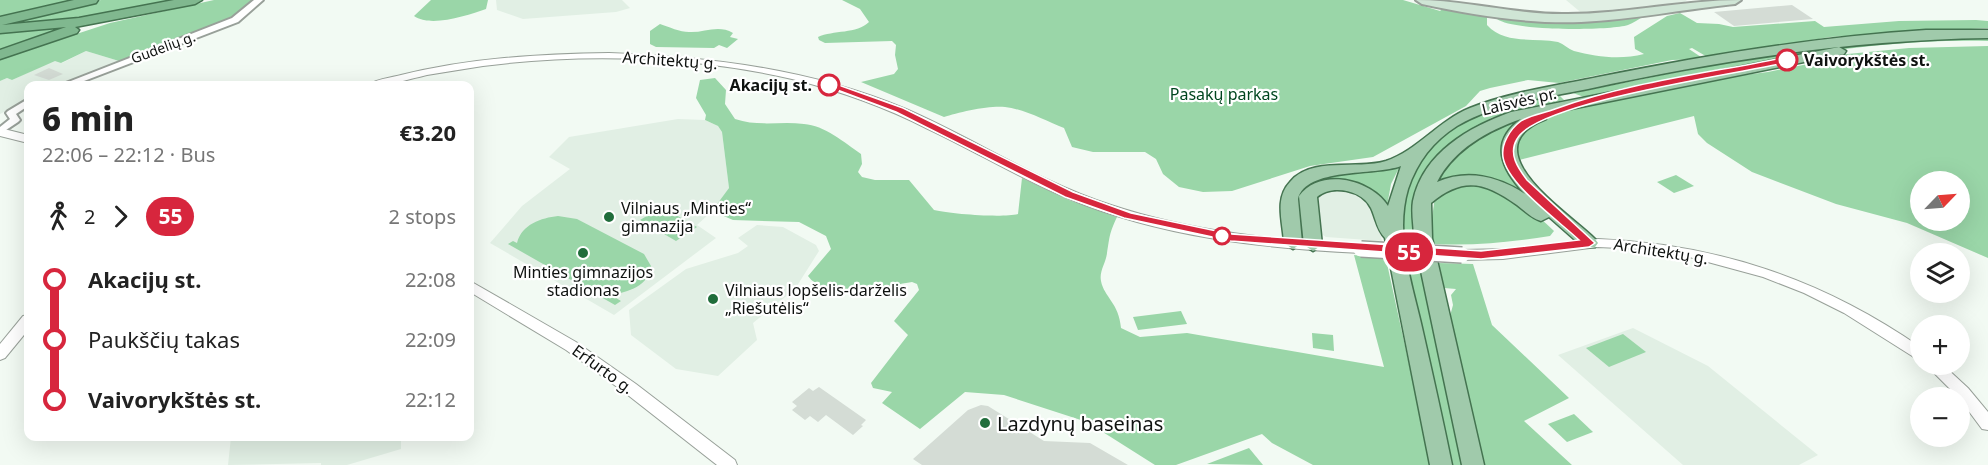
<!DOCTYPE html>
<meta charset="utf-8">
<style>
:root{--surface:#fff;--page:#f6f6f6;--text:#222;--muted:#767676}
body{margin:0;font-family:"Noto Sans",sans-serif;background:var(--page);color:var(--text);height:100vh;display:flex;flex-direction:column;font-size:22px;white-space:nowrap}
*{box-sizing:border-box;margin:0}
p{font-size:20px;color:var(--muted)}
.icon{flex:none;width:33px;height:33px;fill:none;stroke:currentColor;stroke-width:2;stroke-linecap:round;stroke-linejoin:round}
.map{position:relative;flex:1;overflow:hidden}
.drawer{position:absolute;left:24px;top:81px;width:450px;height:360px;display:flex;flex-direction:column;background:var(--surface);border-radius:12px;box-shadow:0 6px 24px #0002}
.drawer>*{flex:none}
.badge{padding:0 12px;border-radius:20px;font-size:21px;line-height:39px}
.needle{width:39px;rotate:65deg}
.fabs{position:absolute;left:1910px;top:171px;display:grid;gap:12px}
.fabs a{display:grid;place-items:center;width:60px;height:60px;border-radius:50%;background:var(--surface);box-shadow:0 6px 24px #0002;font-size:30px}
.map>.badge{position:absolute;translate:-50% -50%;box-shadow:0 0 0 3px #fff}
.legs{display:flex;align-items:center;gap:9px;height:66px;padding:0 18px;font-size:20px}
.legs p{margin-inline-start:auto}
.summary{display:flex;align-items:center;justify-content:space-between;height:102px;padding:0 18px}
h1{font-size:33px;font-weight:800;line-height:45px}
ul{padding:0 18px;list-style:none}
li{display:flex;align-items:center;gap:21px;height:60px;font-size:22px}
li i{display:grid;place-items:center;width:9px;height:100%;margin:0 8px;background:currentColor}
li i::after{content:'';width:15px;height:15px;margin:-8px;border:4px solid;border-radius:50%;background:var(--surface)}
li p{margin-inline-start:auto}
li:first-child i{background:linear-gradient(#0000 50%,currentColor 0)}
li:last-child i{background:linear-gradient(currentColor 50%,#0000 0)}
.map>svg:first-child{display:block}
.built{fill:#e1efe4}
.green{fill:#9ad6a8;fill-rule:evenodd}
.building{fill:#d4dcd5}
.lines{fill:none;stroke-linecap:round;stroke-linejoin:round}
.minor-casing{stroke:#98a099;stroke-width:4}
.tertiary-casing{stroke:#98a099;stroke-width:2}
.secondary-casing{stroke:#98a099;stroke-width:4}
.primary-casing{stroke:#447350;stroke-width:3}
.trunk-casing{stroke:#447350;stroke-width:3}
.minor{fill:#fff;fill-rule:evenodd}
.tertiary{fill:#fff;fill-rule:evenodd}
.secondary{fill:#cfe5d5;fill-rule:evenodd}
.primary{fill:#a0caab;fill-rule:evenodd}
.trunk{fill:#80b88f;fill-rule:evenodd}
.tertiary-bridge-casing{stroke:#98a099;stroke-width:18;stroke-linecap:butt}
.tertiary-bridge{stroke:#fff;stroke-width:15}
.line-1{fill:#d7263d;stroke:#fff;stroke-width:1.5}
.stop-1-dot{fill:#fff;stroke:#d7263d;stroke-width:3}
.poi-dot{fill:#206d3b;stroke:#fff;stroke-width:2}
.labels{text-anchor:middle;dominant-baseline:central;stroke-width:4.5;stroke-linejoin:round;paint-order:stroke}
.far-street-label{font-size:14px;fill:#0f1210;stroke:#fff}
.street-label{font-size:16px;fill:#0f1210;stroke:#fff}
.stop-label{font-size:16px;font-weight:bold;fill:#0f1210;stroke:#fff;text-anchor:start}
.park-label{font-size:16px;fill:#00461f;stroke:#fff}
.poi-label{font-size:16px;fill:#0f1210;stroke:#fff;text-anchor:start}
.near-poi-label{font-size:20px;fill:#0f1210;stroke:#fff;text-anchor:start}
</style>
<div class="map">
<svg width="1988" height="465" viewBox="0 0 1988 465">
<rect width="100%" height="100%" fill="#f2faf3"/>
<!-- built -->
<g class="built">
<path d="M496,0H622L630,8L616,12L523,19L497,10Z"/>
<path d="M1566,0H1687L1683,3L1584,15Z"/>
<path d="M86,51L119,61L57,85L28,86V99L0,114V81L7,78L12,80L55,60L62,63Z"/>
<path d="M678,119L705,120L718,126L722,132L729,188L721,203L697,225L716,238L614,315L490,243L522,206L570,169L549,157L569,137Z"/>
<path d="M1337,188L1360,193L1375,211L1382,241L1326,237L1317,231L1316,194Z"/>
<path d="M757,225L783,227L816,245L819,251L795,289L753,323L757,340L718,376L676,369L631,335L629,310L686,269L738,253L748,246L738,238Z"/>
<path d="M1633,328L1708,366L1818,455L1799,465H1683L1558,355Z"/>
<path d="M231,437H401V449L347,465H321V463L228,465Z"/>
</g>
<!-- green -->
<g class="green">
<path d="M0,0H78L0,19Z"/>
<path d="M101,0H181L77,19L0,26Z"/>
<path d="M214,0H256L240,15L217,26L119,61L86,51L61,63L55,61L12,80L7,78L0,81V59L110,23Z"/>
<path d="M431,0H488L486,9C468,15 431,28 414,16Z"/>
<path d="M842,0H1403L1440,11L1443,8L1487,16V25C1505,45 1534,37 1558,42C1564,44 1568,49 1574,51C1596,57 1621,60 1644,54L1635,49L1634,37L1667,16L1680,13L1697,23L1719,24L1733,27L1815,21L1824,27L1899,21L1976,20L1988,21V28L1830,37L1709,58L1692,48L1689,49L1704,59L1672,60L1559,83L1528,80L1490,88L1480,91L1466,106L1373,157L1310,166L1232,191L1203,192L1179,187L1163,174L1156,159L1145,152H1093L1072,147L1064,128C1046,121 1024,109 1005,107C991,105 958,112 944,117L861,82L894,74L898,69L895,55L896,45L892,41L825,43L819,40L818,37C833,30 857,34 869,22L860,9Z"/>
<path d="M1644,16C1639,19 1633,23 1628,25C1608,31 1513,31 1497,19Z"/>
<path d="M103,20L0,52V31Z"/>
<path d="M660,24C669,27 680,32 689,32C704,33 718,24 733,33L730,37L738,39L727,48L719,45L714,48L656,47L650,44V31Z"/>
<path d="M1988,36V41C1851,38 1718,70 1584,97L1573,93L1813,45Z"/>
<path d="M1988,46V258L1907,223L1836,204L1752,172L1707,143L1698,134L1694,116L1515,161L1519,133L1539,119L1567,111L1696,81L1768,72L1813,63L1827,56L1909,48ZM1920,182H1959V220H1920Z"/>
<path d="M715,78L726,90L725,104L735,119C759,127 780,121 804,124C824,125 845,143 861,154L862,164L858,172L862,177L875,180H909L934,210C951,214 1002,218 1018,214L1022,178L1069,200L1117,217C1109,234 1110,236 1107,253C1106,263 1099,271 1101,281C1104,297 1119,303 1121,328L1140,337L1187,333L1384,367L1354,255L1386,259L1431,465H1313L1272,443L1262,434L1176,465H1155L1087,422L1004,395L965,392L920,429L882,403L892,392L873,388L871,383L908,335L894,321L919,290L917,284L912,282C887,286 825,301 808,276L831,249L826,236L799,222L733,220L712,211L729,188L722,132L718,126L705,120L706,115L696,98L700,80Z"/>
<path d="M1553,95L1560,96L1564,100L1491,118L1457,139L1442,153L1413,207V231L1465,465H1448C1437,413 1426,360 1415,308C1410,284 1398,250 1398,227C1400,134 1477,110 1553,95Z"/>
<path d="M1524,117C1485,147 1513,168 1534,198L1464,176L1438,180C1462,142 1484,133 1524,117Z"/>
<path d="M1400,166L1391,184L1387,206L1378,197L1320,184L1304,229H1298L1297,191C1311,174 1376,170 1400,166Z"/>
<path d="M1676,175L1694,186L1674,193L1657,182Z"/>
<path d="M1458,184L1485,185L1538,216L1554,231L1550,236C1510,242 1474,246 1434,244L1431,226L1435,196Z"/>
<path d="M662,207L697,227L676,241L640,220Z"/>
<path d="M558,216L577,219L644,254L651,266C649,286 628,292 611,295L621,301L615,305L508,244L513,241L517,243C522,224 541,218 558,216Z"/>
<path d="M1439,263L1473,264L1492,325L1569,398L1524,421L1572,465H1481L1450,316L1453,305L1451,295L1456,289L1444,288Z"/>
<path d="M1181,311L1187,324L1138,330L1133,317Z"/>
<path d="M1312,333L1333,335L1334,351L1313,348Z"/>
<path d="M1623,334L1646,352L1609,367L1586,348Z"/>
<path d="M1574,414L1593,432L1567,442L1548,424Z"/>
<path d="M1249,448L1263,465L1207,464Z"/>
</g>
<!-- building -->
<g class="building">
<path d="M1792,5L1813,19L1734,26L1714,12Z"/>
<path d="M49,68L63,74L49,80L34,75Z"/>
<path d="M819,387L866,420L861,425L863,426L853,435L826,415L818,422L810,416L805,420L792,410L797,406L792,402L809,388L813,391Z"/>
<path d="M981,405L988,406L1044,441L1090,443L1128,465H922L913,459L968,410Z"/>
</g>
<g class="lines">
<!-- minor casing -->
<g class="minor-casing">
<g id="minor">
<path d="M254,0H263L238,22L71,86H58L232,18Z"/>
<path d="M28,99V106L16,114L20,120L18,122L0,134V127L10,119L6,113L8,111Z"/>
</g>
</g>
<!-- tertiary casing -->
<g class="tertiary-casing">
<g id="tertiary">
<path d="M609,53C711,57 811,69 906,109C975,139 1039,182 1111,205C1192,232 1276,240 1361,245L1368,249L1361,253C1260,248 1161,237 1067,198C1019,178 975,151 928,129C885,107 840,91 792,79C693,56 583,53 483,66C464,69 445,72 427,75C406,80 387,86 366,86C375,79 390,78 401,75C469,58 539,54 609,53Z"/>
<path d="M0,128L28,135V143L0,136Z"/>
<path d="M1598,239C1717,244 1822,279 1920,347V361L1844,313L1804,293L1763,277L1682,255L1640,249L1598,247L1503,259L1462,260L1455,255L1462,250L1510,249Z"/>
<path d="M470,281L576,342L636,384L735,460L737,465H717L624,392L566,350L470,292Z"/>
<path d="M28,315V330L5,358L0,360V344L23,316Z"/>
<path d="M1925,364H1942L1968,388L1988,412V430L1982,429L1959,398Z"/>
</g>
</g>
<!-- secondary casing -->
<g class="secondary-casing">
<path id="secondary" d="M1416,0C1465,0 1513,14 1562,14C1622,15 1681,0 1741,0L1735,4C1684,9 1632,20 1581,22C1527,24 1474,15 1422,4Z"/>
</g>
<!-- primary casing -->
<g class="primary-casing">
<g id="primary">
<path d="M1926,30H1988V38C1852,40 1720,60 1588,89C1544,98 1496,103 1457,126C1433,141 1417,162 1408,189C1394,236 1413,286 1423,332C1433,376 1443,421 1452,465H1430L1385,238C1377,230 1376,219 1371,208C1362,190 1332,184 1317,197L1322,245L1313,251L1304,245L1299,196C1320,167 1371,179 1388,206L1401,166C1375,176 1306,167 1298,199L1302,243L1293,249L1284,243C1283,222 1274,199 1290,182C1311,156 1357,170 1386,161C1418,150 1438,121 1470,108C1510,92 1555,86 1598,77C1707,55 1815,37 1926,30Z"/>
<path d="M1839,47L1846,51L1844,54L1546,114V119C1468,149 1569,213 1595,239L1598,243L1595,247H1583L1549,217L1541,221C1531,218 1525,211 1517,205C1485,182 1463,176 1431,203L1432,238L1484,465H1462L1414,238C1414,226 1411,213 1413,201C1423,153 1469,127 1511,112ZM1521,119C1489,142 1501,169 1525,194C1498,176 1467,169 1437,182C1454,149 1487,131 1521,119Z"/>
</g>
</g>
<!-- trunk casing -->
<g class="trunk-casing">
<path id="trunk" d="M74,0H98L96,3L2,25L79,18L174,0H202L195,4L75,27L79,30L77,33L0,59V50L66,27L0,33V17Z"/>
</g>
<!-- minor -->
<use href="#minor" class="minor"/>
<!-- tertiary -->
<use href="#tertiary" class="tertiary"/>
<!-- secondary -->
<use href="#secondary" class="secondary"/>
<!-- primary -->
<use href="#primary" class="primary"/>
<!-- trunk -->
<use href="#trunk" class="trunk"/>
<!-- tertiary-bridge casing -->
<g class="tertiary-bridge-casing">
<path id="tertiary-bridge" d="M1361,249L1462,255"/>
</g>
<!-- tertiary-bridge -->
<use href="#tertiary-bridge" class="tertiary-bridge"/>
</g>
<!-- line-1 -->
<path class="line-1" d="M1787,57L1792,60L1790,62C1742,73 1536,102 1517,139C1508,154 1518,168 1527,180L1595,243L1589,247L1481,259L1231,241L1124,218L1065,197L896,112L824,85L833,83L903,108L1073,192L1131,213L1231,234L1481,251L1579,240C1559,221 1507,184 1503,157C1501,144 1510,129 1521,121C1530,115 1545,113 1555,109C1629,82 1710,73 1787,57Z"/>
<!-- markers -->
<g class="stop-1-dot">
<circle cx="1787" cy="60" r="10"/>
<circle cx="829" cy="85" r="10"/>
<circle cx="1222" cy="236" r="8"/>
</g>
<g class="poi-dot">
<circle cx="609" cy="217" r="6"/>
<circle cx="583" cy="253" r="6"/>
<circle cx="713" cy="299" r="6"/>
<circle cx="985" cy="423" r="6"/>
</g>
<g class="labels">
<!-- far-street labels -->
<g class="far-street-label">
<text transform="translate(163 47) rotate(-20)">Gudelių g.</text>
</g>
<!-- street labels -->
<g class="street-label">
<text transform="translate(670 60) rotate(4)">Architektų g.</text>
<text transform="translate(1519 101) rotate(-13)">Laisvės pr.</text>
<text transform="translate(1661 251) rotate(9)">Architektų g.</text>
<text transform="translate(603 369) rotate(36)">Erfurto g.</text>
</g>
<!-- stop labels -->
<g class="stop-label">
<text x="1804" y="60">Vaivorykštės st.</text>
<text x="812" y="85" text-anchor="end">Akacijų st.</text>
</g>
<!-- park labels -->
<g class="park-label">
<text x="1224" y="94">Pasakų parkas</text>
</g>
<!-- poi labels -->
<g class="poi-label">
<text x="621" y="208">Vilniaus „Minties“<tspan x="621" dy="18">gimnazija</tspan></text>
<text x="583" y="272" text-anchor="middle">Minties gimnazijos<tspan x="583" dy="18">stadionas</tspan></text>
<text x="725" y="290">Vilniaus lopšelis-darželis<tspan x="725" dy="18">„Riešutėlis“</tspan></text>
</g>
<!-- near-poi labels -->
<g class="near-poi-label">
<text x="997" y="423">Lazdynų baseinas</text>
</g>
</g>
</svg>
<div class="fabs">
<a><svg class="needle" viewBox="-14 -14 28 28"><path d="M0-13l5 13h-10z" fill="#e53935"/><path d="M0 13l5-13h-10z" fill="#767676"/></svg></a>
<a><svg class="icon" aria-label="layers" viewBox="0 0 24 24"><path d="M12 4l9 5-9 5-9-5zM3 14l9 5 9-5"/></svg></a>
<a>+</a>
<a>−</a>
</div>
<b class="badge" style="left:1409px;top:252px;background:#d7263d;color:#fff">55</b>
<section class="drawer">
<div class="summary"><div><h1>6 min</h1><p>22:06 – 22:12 · Bus</p></div><b>€3.20</b></div>
<div class="legs"><svg class="icon" aria-label="walk" viewBox="0 0 24 24"><circle cx="13" cy="4" r="2"/><path d="M13 8l-2 6 4 7M11 14l-3 7M7 12l3-4h3l4 4"/></svg>2<svg class="icon" aria-label="forward" viewBox="0 0 24 24"><path d="M9 5l7 7-7 7"/></svg><b class="badge" style="background:#d7263d;color:#fff">55</b><p>2 stops</p></div>
<ul>
<li><i style="color:#d7263d"></i><b>Akacijų st.</b><p>22:08</p></li>
<li><i style="color:#d7263d"></i><span>Paukščių takas</span><p>22:09</p></li>
<li><i style="color:#d7263d"></i><b>Vaivorykštės st.</b><p>22:12</p></li>
</ul>
</section>
</div>
